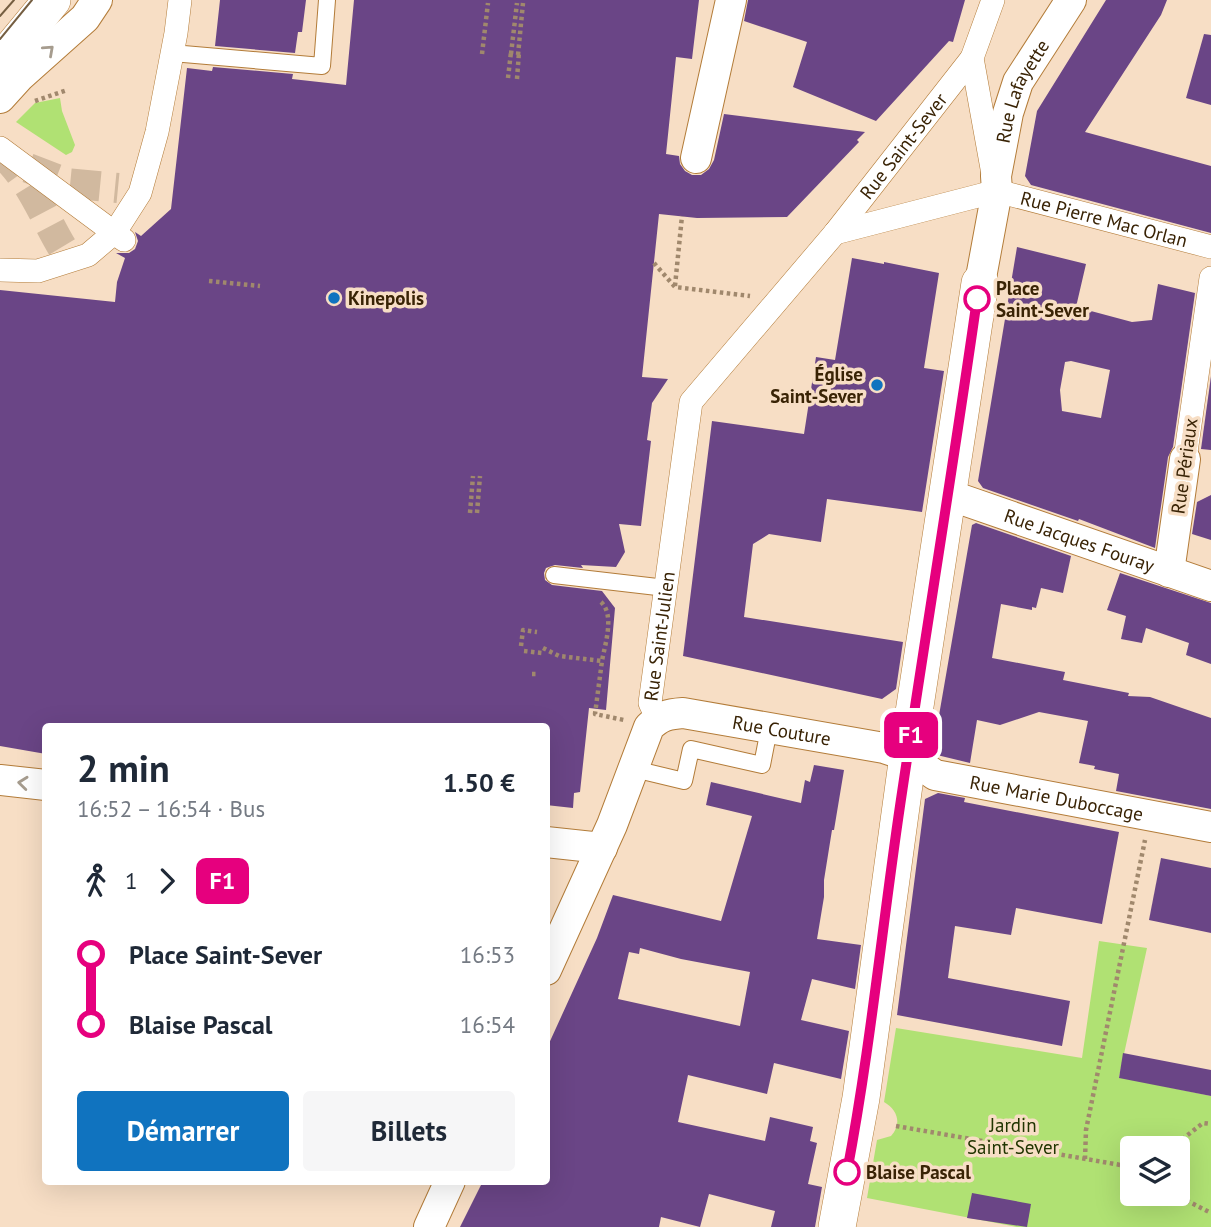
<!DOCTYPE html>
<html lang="fr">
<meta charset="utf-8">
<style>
:root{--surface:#fff;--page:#f6f6f7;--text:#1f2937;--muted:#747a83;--accent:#1073bf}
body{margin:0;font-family:"PT Sans",sans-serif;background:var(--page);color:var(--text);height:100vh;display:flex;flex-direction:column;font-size:26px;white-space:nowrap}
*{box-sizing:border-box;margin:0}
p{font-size:23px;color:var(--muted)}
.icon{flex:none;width:38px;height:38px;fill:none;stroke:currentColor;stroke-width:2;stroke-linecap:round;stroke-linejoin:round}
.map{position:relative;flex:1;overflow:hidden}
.panel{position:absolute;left:42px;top:723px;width:508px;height:462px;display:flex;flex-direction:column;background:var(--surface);border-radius:7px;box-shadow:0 7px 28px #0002}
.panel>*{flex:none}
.badge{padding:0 14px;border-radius:10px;font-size:24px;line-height:46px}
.buttons{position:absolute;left:1120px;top:1136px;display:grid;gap:14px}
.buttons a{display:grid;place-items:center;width:70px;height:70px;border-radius:7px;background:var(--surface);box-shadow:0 7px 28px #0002;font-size:35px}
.map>.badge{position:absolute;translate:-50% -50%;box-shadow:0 0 0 4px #fff}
.legs{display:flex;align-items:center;gap:10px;height:77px;padding:0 35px;font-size:23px}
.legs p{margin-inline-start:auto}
.head{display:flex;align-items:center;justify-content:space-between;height:119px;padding:0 35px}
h1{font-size:38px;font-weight:700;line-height:52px}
.cta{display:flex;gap:14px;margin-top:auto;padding:14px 35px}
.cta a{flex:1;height:80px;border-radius:7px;background:var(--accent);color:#fff;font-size:28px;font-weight:700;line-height:80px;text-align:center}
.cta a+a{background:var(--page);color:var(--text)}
ul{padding:0 35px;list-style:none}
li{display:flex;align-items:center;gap:24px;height:70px;font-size:26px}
li i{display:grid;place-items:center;width:10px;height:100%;margin:0 9px;background:currentColor}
li i::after{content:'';width:18px;height:18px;margin:-9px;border:5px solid;border-radius:50%;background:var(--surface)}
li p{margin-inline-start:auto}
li:first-child i{background:linear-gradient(#0000 50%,currentColor 0)}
li:last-child i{background:linear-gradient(currentColor 50%,#0000 0)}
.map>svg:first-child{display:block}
.green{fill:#b0e173;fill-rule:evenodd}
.building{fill:#6a4586;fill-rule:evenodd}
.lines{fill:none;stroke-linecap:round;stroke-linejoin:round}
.minor-tunnel{stroke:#d1b99f;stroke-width:30;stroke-dasharray:30 15;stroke-linecap:butt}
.service-casing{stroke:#b37c39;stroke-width:18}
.pedestrian-casing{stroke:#b37c39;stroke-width:24}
.minor-casing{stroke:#b37c39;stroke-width:32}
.tertiary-casing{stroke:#b37c39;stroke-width:38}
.path{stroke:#a0886d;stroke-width:4.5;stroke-dasharray:3.5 3.5;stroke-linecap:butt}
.service{stroke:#fff;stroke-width:16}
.pedestrian{stroke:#fff;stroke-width:23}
.minor{stroke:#fff;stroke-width:30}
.tertiary{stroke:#fff;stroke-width:37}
.tram{stroke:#755e41;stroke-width:2}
.oneway{stroke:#a69c8e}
.line-1-casing{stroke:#fff;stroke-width:16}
.line-1{stroke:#e6007e;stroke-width:10}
.poi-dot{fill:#1073bf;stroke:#f7dec5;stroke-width:2.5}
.stop-1-dot{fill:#fff;stroke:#e6007e;stroke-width:3.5}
.labels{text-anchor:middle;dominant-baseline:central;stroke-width:7;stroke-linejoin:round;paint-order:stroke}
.street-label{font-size:19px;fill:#392305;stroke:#f7dec5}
.stop-label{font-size:19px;font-weight:bold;fill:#392305;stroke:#f7dec5;text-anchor:start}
.poi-label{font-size:19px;font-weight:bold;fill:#392305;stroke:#f7dec5;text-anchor:start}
.park-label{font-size:19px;fill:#213501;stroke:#f7dec5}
</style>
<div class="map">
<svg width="1211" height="1227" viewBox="0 0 1211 1227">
<rect width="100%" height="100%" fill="#f7dec5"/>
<!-- green -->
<g class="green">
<path d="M60,98L62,111L75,145L72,152L66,155L16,122L35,103Z"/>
<path d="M1099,941L1147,948L1119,1077L1211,1096V1227H1017L867,1198L877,1140L891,1136C902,1124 898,1110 884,1102L896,1028L1082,1058ZM1132,1148H1178V1194H1132Z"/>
</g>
<!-- building -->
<g class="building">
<path d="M220,0H306L302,32H298L295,53L215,46Z"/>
<path d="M354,0H699L692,59L676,57L666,154L679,156L680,164L685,171L692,175H701L709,169L714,160L724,114L865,132L857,140L859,142L787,217L697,218L659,214L642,377L668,379L652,403L647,440L651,441L641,526L619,524L625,552L616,567L581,565L583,568L555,565L546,568L544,573L545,580L552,585L602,591L615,608L606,710L589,708L580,792L574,793L573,808L546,805V726H46V754L0,746V290L115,302L117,282L125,258L116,253H129L135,249L138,241L135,232L141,236L171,209L187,68L212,71L213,67L293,74L292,79L346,85Z"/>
<path d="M748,0H965L953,42L949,41L876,121L793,87L807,42L744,21Z"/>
<path d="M1106,0H1167L1161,15L1085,132L1211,166V233L1031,185L1025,176L1037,111Z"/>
<path d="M1204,34L1211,35V105L1186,98Z"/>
<path d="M1017,247L1086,264L1076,307L1132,322L1152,320L1158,284L1195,293L1173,447L1168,457L1155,548L1079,519L1078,521L983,488L978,481ZM1071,361L1110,370L1101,418L1062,411L1060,390L1065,362Z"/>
<path d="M852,258L884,264V262L939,273L924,368L944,371L922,512L827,499L821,542L769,534L753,544L744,617L903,642L896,689L882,699L683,656L712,421L804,434L816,357L835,360Z"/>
<path d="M1211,376V450L1201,449Z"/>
<path d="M1211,495V540L1192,534L1197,502Z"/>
<path d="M976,523L1071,556L1063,593L1041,588L1036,608L1032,607V610L1001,604L992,658L1065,672L1063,680L1129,693L1128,696L1150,697L1211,718V809L1116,791L1119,774L1094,769L1095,766L1079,763L1088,721L1039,712L1000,725L977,720L970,763L937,755L933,750L972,525Z"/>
<path d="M1120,573L1211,603V664L1186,655L1189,643L1146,628L1142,643L1121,639L1126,616L1107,610Z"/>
<path d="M814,765L844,770L834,830H832L824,880V897L817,939L861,945L855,989L812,979L801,1020L849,1031L841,1079L774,1063L767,1094L688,1075L678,1122L765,1141L770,1117L813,1127L810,1141L817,1143L808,1184L822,1187L815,1227H771L775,1211L709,1194L700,1227L661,1217L659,1227H460L483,1181H546V1050L597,938L613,895L721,921L752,816L706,805L711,782L801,803L805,780L810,782ZM640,948L681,959L750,972L740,1026L618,999L629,952L639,954Z"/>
<path d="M938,793L965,798L964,802L1119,832L1102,924L1016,908L1011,935L955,926L948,978L1070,1001L1062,1046L897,1015L925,799Z"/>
<path d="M1161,858L1211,868V933L1149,920Z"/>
<path d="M1123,1053L1211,1070V1096L1119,1078Z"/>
<path d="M972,1193L1031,1204L1027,1227L967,1218Z"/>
</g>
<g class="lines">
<!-- minor-tunnel -->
<g class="minor-tunnel">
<path d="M0,152C28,175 43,215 62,247"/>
<path d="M28,168L67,183L118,188"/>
</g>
<!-- service casing -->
<g class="service-casing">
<g id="service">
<path d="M172,53L322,66L327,0"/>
<path d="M554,575L666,588"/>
<path d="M634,769L684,781L691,749L762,765L769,729"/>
</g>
</g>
<!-- pedestrian casing -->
<g class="pedestrian-casing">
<g id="pedestrian">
<path d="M0,148L124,240"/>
<path d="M993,174L972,58L993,0"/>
<path id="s1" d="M835,233L997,191L1211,247"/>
<path d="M0,270L38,271L88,255L115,232L140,193L157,132L176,33L180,0"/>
<path d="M1185,459L1211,278"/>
<path id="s2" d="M657,718L650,703L691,402L835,233L972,58"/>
</g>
</g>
<!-- minor casing -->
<g class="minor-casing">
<g id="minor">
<path d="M0,98L20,76L85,18L97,0"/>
<path d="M696,158L731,0"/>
<path id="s3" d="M980,283L997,191L996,176L1008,113L1018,82L1071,0"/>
<path id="s4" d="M949,495L1211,586"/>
<path d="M1169,572L1185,459"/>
<path d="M0,780L46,785"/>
<path d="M546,842L602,848"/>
<path id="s5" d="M546,970L612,825L649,727C660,716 668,714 683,713L884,748L908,756L935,775L1211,827"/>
<path d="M429,1227L450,1181"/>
</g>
</g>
<!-- tertiary casing -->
<g class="tertiary-casing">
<g id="tertiary">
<path d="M0,63L52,0"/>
<path d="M837,1227L861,1098L913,719L980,283"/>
</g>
</g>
<!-- path -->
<g class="path">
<path d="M482,54L488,3"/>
<path d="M511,54L517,3"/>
<path d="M518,55L523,3"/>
<path d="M508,78L511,52"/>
<path d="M517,79L519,52"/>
<path d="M35,101L67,90"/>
<path d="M654,263L675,287L750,296"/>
<path d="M209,281L260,286"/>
<path d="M675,286L682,216"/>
<path d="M470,513L473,476"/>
<path d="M477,513L480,476"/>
<path d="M601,602C615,615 605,644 602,661"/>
<path d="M521,646L523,630L537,632"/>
<path d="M543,648L559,656L602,661L595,714L624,720"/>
<path d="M524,651L542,653"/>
<path d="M532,674H537"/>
<path d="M896,1126L1132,1167"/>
<path d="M1171,1148L1203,1123L1211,1124"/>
<path d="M1085,1159L1086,1130L1145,840"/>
<path d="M1174,1194L1211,1213"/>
</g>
<!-- service -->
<use href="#service" class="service"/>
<!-- pedestrian -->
<use href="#pedestrian" class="pedestrian"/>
<!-- minor -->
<use href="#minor" class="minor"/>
<!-- tertiary -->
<use href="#tertiary" class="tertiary"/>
<!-- tram -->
<g class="tram">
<path d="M0,16L14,0"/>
<path d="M0,39L32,0"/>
</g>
</g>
<!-- one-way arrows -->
<defs><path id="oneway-chevron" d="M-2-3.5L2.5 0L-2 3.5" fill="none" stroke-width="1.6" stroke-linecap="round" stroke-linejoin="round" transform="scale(1.75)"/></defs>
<g class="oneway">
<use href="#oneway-chevron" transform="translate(49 50) rotate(-42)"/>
<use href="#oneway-chevron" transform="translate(23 783) rotate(-174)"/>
</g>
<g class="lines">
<!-- line-1 casing -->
<g class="line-1-casing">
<path id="line-1" d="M847,1172C870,1051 882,928 900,806C925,637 953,468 977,299"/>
</g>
<!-- line-1 -->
<use href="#line-1" class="line-1"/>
</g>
<!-- markers -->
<g class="poi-dot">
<circle cx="334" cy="298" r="7"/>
<circle cx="877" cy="385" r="7"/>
</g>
<g class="stop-1-dot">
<circle cx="977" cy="299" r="12"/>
<circle cx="847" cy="1172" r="12"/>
</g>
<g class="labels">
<!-- street labels -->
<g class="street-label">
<text stroke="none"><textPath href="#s3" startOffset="198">Rue Lafayette</textPath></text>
<text stroke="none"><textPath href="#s2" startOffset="653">Rue Saint-Sever</textPath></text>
<text stroke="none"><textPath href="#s1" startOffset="278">Rue Pierre Mac Orlan</textPath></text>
<text transform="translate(1184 466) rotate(-82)">Rue Périaux</text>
<text stroke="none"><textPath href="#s4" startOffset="138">Rue Jacques Fouray</textPath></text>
<text stroke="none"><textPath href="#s2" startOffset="84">Rue Saint-Julien</textPath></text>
<text stroke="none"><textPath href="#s5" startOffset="402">Rue Couture</textPath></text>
<text stroke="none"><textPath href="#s5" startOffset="688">Rue Marie Duboccage</textPath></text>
</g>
<!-- stop labels -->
<g class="stop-label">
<text x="996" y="288">Place<tspan x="996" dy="22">Saint-Sever</tspan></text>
<text x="866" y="1172">Blaise Pascal</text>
</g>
<!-- poi labels -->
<g class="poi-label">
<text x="348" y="298">Kinepolis</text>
<text x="863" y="374" text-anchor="end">Église<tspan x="863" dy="22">Saint-Sever</tspan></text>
</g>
<!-- park labels -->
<g class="park-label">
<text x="1013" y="1125">Jardin<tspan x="1013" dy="22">Saint-Sever</tspan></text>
</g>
</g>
</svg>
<div class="buttons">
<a><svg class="icon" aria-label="layers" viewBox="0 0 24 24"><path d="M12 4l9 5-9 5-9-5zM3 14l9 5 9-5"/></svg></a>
</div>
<b class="badge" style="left:911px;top:735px;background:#e6007e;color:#fff">F1</b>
<section class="panel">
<div class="head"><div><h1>2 min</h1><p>16:52 – 16:54 · Bus</p></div><b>1.50 €</b></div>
<div class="legs"><svg class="icon" aria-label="walk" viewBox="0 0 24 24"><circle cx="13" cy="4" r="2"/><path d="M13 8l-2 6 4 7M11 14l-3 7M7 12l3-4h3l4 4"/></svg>1<svg class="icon" aria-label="forward" viewBox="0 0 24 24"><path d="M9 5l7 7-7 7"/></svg><b class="badge" style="background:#e6007e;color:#fff">F1</b></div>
<ul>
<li><i style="color:#e6007e"></i><b>Place Saint-Sever</b><p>16:53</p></li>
<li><i style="color:#e6007e"></i><b>Blaise Pascal</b><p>16:54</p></li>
</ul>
<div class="cta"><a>Démarrer</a><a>Billets</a></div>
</section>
</div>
